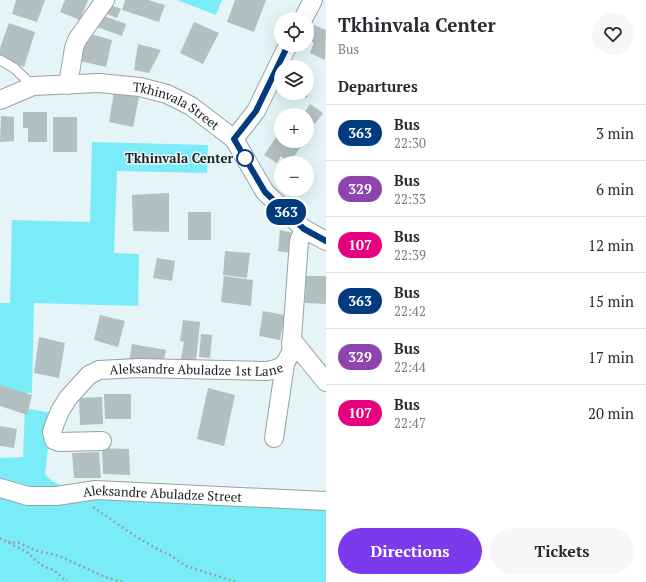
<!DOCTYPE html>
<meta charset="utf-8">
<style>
:root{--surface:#fff;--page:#f7f7f7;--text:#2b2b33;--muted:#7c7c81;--line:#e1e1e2;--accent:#7c3aed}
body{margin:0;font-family:"PT Serif",serif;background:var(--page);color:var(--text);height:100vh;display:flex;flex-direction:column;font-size:15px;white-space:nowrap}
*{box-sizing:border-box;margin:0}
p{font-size:13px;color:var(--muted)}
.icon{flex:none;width:22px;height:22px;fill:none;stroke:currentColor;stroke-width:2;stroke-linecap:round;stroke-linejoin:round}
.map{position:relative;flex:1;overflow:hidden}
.side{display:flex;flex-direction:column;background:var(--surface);width:320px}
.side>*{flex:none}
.badge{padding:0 8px;border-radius:13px;font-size:14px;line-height:26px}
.tools{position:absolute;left:274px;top:12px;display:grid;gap:8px}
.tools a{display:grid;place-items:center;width:40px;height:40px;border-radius:50%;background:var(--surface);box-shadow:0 4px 16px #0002;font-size:20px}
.map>.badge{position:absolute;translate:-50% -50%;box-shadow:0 0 0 2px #fff}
h2{padding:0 12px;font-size:15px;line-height:36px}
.round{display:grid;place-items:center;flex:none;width:42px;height:42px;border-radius:21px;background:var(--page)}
.summary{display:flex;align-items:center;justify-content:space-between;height:68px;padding:0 12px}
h1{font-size:19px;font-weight:700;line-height:30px}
.cta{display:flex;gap:8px;margin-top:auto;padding:8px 12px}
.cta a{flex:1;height:46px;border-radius:24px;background:var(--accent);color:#fff;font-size:16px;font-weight:700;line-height:46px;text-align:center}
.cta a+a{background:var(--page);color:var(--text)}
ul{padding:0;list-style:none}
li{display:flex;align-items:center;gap:12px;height:56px;padding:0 12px;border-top:1px solid var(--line)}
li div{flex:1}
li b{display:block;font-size:15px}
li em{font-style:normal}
li .badge{min-width:44px;font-weight:700;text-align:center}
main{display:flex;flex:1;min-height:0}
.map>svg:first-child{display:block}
.green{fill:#7aecf8}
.building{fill:#b2c0c2}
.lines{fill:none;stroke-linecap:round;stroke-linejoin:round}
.lane-casing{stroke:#95a3a5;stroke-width:11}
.street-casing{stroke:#95a3a5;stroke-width:20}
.path{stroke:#96a1a2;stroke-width:2.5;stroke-dasharray:2 3;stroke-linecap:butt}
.lane{stroke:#fff;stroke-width:9}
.street{stroke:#fff;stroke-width:18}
.line-casing{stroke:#fff;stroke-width:9}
.line{stroke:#003b80;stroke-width:6}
.stop-dot{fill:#fff;stroke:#003b80;stroke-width:2}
.labels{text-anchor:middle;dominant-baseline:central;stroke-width:3;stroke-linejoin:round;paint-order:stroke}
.street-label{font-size:13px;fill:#191f1f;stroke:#e5f4f6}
.stop-label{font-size:13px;font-weight:bold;fill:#191f1f;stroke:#e5f4f6;text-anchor:end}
</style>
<main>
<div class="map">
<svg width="326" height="582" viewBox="0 0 326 582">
<rect width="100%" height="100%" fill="#e5f4f6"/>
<!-- green -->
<g class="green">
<path d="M177,0H222L216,15Z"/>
<path d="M92,142L208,145L207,173L117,171L114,253L139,254L138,306L34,303L32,393H0V303H10L12,220L90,222Z"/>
<path d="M25,408L52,413L45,474L53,482L67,487L58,492L0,485V458L23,457Z"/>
<path d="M0,488L58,498L326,505V582H0Z"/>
</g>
<!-- building -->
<g class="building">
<path d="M16,0H45L37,22L12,14Z"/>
<path d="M65,0H88L80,20L60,12Z"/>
<path d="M125,0H148L165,5L159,22L122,10Z"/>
<path d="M235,0H266L254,32L227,22Z"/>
<path d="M108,4L121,9L117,18L104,13Z"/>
<path d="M101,15L126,24L122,36L97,27Z"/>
<path d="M194,22L219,33L203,64L180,53Z"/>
<path d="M9,23L35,32L24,67L0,58V48Z"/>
<path d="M314,25L326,30L325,60L310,53L314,43L308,40Z"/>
<path d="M87,33L112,40L106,67L80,61Z"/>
<path d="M138,44L161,50L149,73L134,70Z"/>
<path d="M307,79L314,82L307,98L294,93H307Z"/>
<path d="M114,92L139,97L133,127L109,122Z"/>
<path d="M310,104L323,113L315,124L307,118V115H303Z"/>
<path d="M23,112H47V142H28V128H23Z"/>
<path d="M1,116L14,117V141L0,142Z"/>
<rect x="53" y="117" width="24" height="35"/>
<path d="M281,130V141H300L303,143L290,163H288L281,156L277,163L264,155Z"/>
<path d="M169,193V232L133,231L132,195Z"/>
<rect x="188" y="212" width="23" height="28"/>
<path d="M280,230L293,233L291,253L278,251Z"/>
<path d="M225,251L250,253L247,278L223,275Z"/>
<path d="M157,258L175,261L172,281L153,278Z"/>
<path d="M224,276L253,280L251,306L221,302Z"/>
<path d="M306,276H326V304L305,303Z"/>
<path d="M263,311L285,315L280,340L259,336Z"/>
<path d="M100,315L125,321L118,347L94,340Z"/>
<path d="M183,320L200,322L196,361L181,359L184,342L180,341Z"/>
<path d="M201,334L212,335L210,358L199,357Z"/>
<path d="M39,337L65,343L59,378L34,373Z"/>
<path d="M132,344L166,350L163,366L129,363Z"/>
<path d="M0,385L32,395L27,415L0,406Z"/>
<path d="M208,388L235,395L224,446L197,439Z"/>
<path d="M104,394H131V419H105Z"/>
<path d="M102,397L103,424L80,425L79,398Z"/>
<path d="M0,426L17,429L14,448L0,446Z"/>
<path d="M102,448L129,449L130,475L103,474Z"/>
<path d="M99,452L101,478H74L72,453Z"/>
</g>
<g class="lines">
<!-- lane casing -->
<g class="lane-casing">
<path id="lane" d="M0,60L14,68L33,86"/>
</g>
<!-- street casing -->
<g class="street-casing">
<g id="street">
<path d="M303,19L313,0"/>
<path d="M68,85L74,48L77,40L105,0"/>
<path id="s1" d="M0,100L33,86L99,83L140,87L167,94L191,106L234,139L265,192L304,229L326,241"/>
<path d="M234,139L256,111L288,45"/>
<path d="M291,342L296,345L326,382"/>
<path d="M274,438L285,364"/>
<path id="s2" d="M102,441L59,442L54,440L52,432L55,423L60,411L68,398L89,375L99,370L139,368L267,371C282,368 285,366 291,352L299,241L304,229"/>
<path id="s3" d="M0,488L28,496H56L96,490L326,501"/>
</g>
</g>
<!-- path -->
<g class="path">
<path d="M93,507L135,536L159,550L170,555L186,566L236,582"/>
<path d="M0,538L28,553L41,565L55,571L67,582"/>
<path d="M8,542L20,543L34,550L59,556L105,577L122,582"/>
</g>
<!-- lane -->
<use href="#lane" class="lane"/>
<!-- street -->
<use href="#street" class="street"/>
</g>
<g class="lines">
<!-- line casing -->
<g class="line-casing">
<path id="line" d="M288,45L256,111L234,139L265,192L304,229L326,241"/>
</g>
<!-- line -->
<use href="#line" class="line"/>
</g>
<!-- markers -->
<circle class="stop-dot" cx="245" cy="158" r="8"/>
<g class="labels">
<!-- street labels -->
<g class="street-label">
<text stroke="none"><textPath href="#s1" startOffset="184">Tkhinvala Street</textPath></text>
<text stroke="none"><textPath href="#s2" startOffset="234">Aleksandre Abuladze 1st Lane</textPath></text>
<text stroke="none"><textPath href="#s3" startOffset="164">Aleksandre Abuladze Street</textPath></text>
</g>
<!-- stop labels -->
<g class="stop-label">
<text x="233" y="158">Tkhinvala Center</text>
</g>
</g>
</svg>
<div class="tools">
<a><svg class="icon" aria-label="locate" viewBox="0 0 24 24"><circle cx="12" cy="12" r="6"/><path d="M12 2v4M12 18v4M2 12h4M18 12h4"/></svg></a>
<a><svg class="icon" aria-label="layers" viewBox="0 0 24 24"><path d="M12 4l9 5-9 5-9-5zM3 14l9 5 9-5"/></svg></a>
<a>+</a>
<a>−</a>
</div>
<b class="badge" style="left:286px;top:212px;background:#003b80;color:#fff">363</b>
</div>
<section class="side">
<div class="summary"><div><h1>Tkhinvala Center</h1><p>Bus</p></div><a class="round"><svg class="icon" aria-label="heart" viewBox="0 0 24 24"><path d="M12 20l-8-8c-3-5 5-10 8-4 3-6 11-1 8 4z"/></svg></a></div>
<h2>Departures</h2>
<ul>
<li><span class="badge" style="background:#003b80;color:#fff">363</span><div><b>Bus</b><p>22:30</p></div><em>3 min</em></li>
<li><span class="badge" style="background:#8e44ad;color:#fff">329</span><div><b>Bus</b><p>22:33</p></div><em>6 min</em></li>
<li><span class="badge" style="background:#e6007e;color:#fff">107</span><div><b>Bus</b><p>22:39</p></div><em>12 min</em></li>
<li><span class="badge" style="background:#003b80;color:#fff">363</span><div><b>Bus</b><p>22:42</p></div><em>15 min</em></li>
<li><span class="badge" style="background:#8e44ad;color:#fff">329</span><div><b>Bus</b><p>22:44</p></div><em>17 min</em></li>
<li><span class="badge" style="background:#e6007e;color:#fff">107</span><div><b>Bus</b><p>22:47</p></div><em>20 min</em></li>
</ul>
<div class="cta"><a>Directions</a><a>Tickets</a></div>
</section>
</main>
